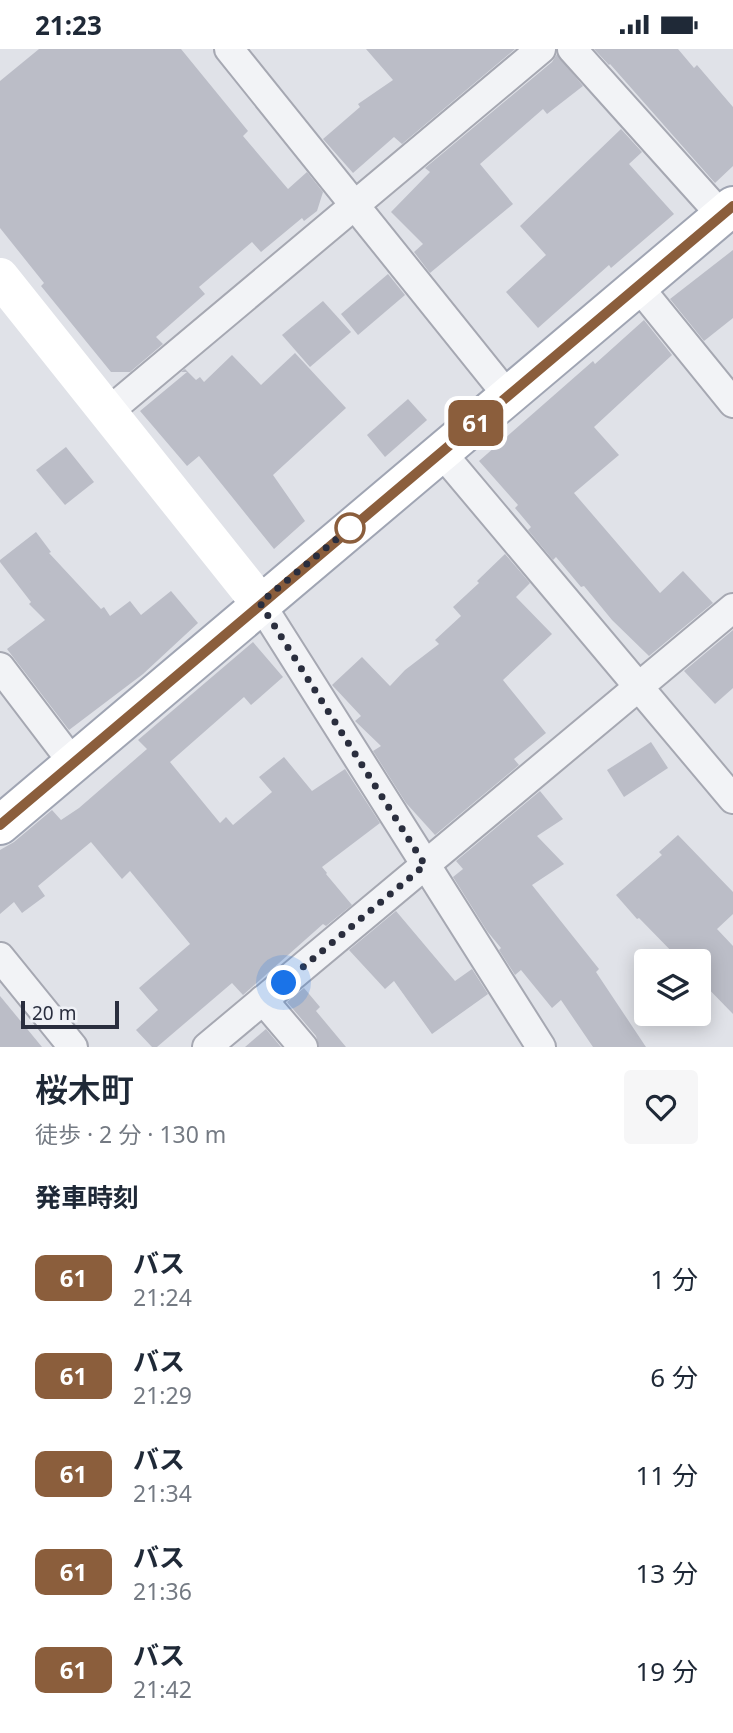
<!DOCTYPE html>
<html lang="ja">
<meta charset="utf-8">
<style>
:root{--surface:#fff;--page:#f6f6f7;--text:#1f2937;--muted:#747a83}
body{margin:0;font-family:"Noto Sans","Noto Sans JP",sans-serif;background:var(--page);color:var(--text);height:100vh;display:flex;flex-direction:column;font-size:26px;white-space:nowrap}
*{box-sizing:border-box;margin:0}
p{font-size:23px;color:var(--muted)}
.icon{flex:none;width:38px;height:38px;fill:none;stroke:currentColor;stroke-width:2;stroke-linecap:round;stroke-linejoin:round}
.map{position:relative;height:998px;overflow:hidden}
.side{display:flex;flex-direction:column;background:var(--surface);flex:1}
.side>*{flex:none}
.badge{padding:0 14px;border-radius:10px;font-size:24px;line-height:46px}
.fabs{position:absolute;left:634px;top:900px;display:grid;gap:14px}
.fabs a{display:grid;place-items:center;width:77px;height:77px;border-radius:7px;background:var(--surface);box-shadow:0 4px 18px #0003;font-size:35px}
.scale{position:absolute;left:21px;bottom:18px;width:98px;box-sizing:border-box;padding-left:7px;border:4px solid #2a2e3e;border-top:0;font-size:19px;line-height:24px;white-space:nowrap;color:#2a2e3e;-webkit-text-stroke:5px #eff1f6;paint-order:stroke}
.you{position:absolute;width:35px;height:35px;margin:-18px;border:5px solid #fff;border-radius:50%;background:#1a73e8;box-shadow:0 0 0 10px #1a73e833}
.map>.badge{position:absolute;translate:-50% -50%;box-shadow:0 0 0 4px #fff}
h2{padding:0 35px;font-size:26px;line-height:63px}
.round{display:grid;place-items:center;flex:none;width:74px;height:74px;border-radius:7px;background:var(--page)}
.overview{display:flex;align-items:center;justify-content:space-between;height:119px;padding:0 35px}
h1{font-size:33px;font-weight:600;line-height:52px}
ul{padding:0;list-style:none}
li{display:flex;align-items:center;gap:21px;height:98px;padding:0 35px}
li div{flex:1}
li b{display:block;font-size:26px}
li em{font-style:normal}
li .badge{min-width:77px;font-weight:700;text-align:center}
.status{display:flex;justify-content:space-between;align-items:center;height:49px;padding:0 35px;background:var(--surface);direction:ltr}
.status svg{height:19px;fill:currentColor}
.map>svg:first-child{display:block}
.building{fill:#bbbdc7}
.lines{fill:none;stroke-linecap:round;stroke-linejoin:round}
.street-casing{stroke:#a6a8b2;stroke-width:32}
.primary-casing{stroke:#a0a5b3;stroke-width:42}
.street{stroke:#f2f3f6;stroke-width:28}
.secondary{stroke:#fff;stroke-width:38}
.primary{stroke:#fff;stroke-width:38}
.line-casing{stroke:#fff;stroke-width:16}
.line{stroke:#8b5e3c;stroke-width:10}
.walk{stroke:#2a2e3e;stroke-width:7;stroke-dasharray:0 12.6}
.stop-dot{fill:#fff;stroke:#8b5e3c;stroke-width:3.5}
</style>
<div class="status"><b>21:23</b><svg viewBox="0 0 49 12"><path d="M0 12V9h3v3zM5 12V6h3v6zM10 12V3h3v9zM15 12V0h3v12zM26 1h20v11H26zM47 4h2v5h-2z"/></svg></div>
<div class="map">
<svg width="733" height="998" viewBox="0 0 733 998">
<rect width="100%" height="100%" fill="#e0e2e8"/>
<!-- building -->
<g class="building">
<path d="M39,0H181L248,82L243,87L288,140L307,123L323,143L317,162L304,172L302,169L261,203L252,193L199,238L205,245L156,288L163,295L130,323H111L41,237L44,234L0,179V32Z"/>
<path d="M366,0H515L402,95L394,88L353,124L323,90L360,58L358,55L393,31Z"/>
<path d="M594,0H678L694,19L697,16L733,58V117L715,134L610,15L609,16Z"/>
<path d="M557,5L583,37L547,65L543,60L480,115L513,155L430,224L414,203L423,195L391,163L430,123L425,119L552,13Z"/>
<path d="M621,80L642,103L629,115L674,165L611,219L609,216L538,279L506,243L546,206L520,177Z"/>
<path d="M733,201V269L704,292L670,250Z"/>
<path d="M388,225L405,246L358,286L341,265Z"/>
<path d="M323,252L351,283L310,318L282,286Z"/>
<path d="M644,271L672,306L594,378L619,406L574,444L660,544L683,522L713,554L649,607L612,571L584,537L581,538L556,508L553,511L528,481L531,478L515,459L518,456L479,412L593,312L595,315Z"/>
<path d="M295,304L346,359L273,426L305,472L274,500L199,407L187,417L140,362L187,323H181L185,320L196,331L200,328L204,333L232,306L261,336Z"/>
<path d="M408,350L427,371L385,408L367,386Z"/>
<path d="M66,398L94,433L65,456L36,421Z"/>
<path d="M36,483L51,503L49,504L101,560L104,558L110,567L130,552L141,566L171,542L198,574L143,625L69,681L7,600L45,571L29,555L31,553L0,513V511Z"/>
<path d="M505,505L530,534L516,548L552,585L503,631L546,684L514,710L519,716L435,786L406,754L373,702L381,697L355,672L361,667L332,636L362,608L390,637L405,621L439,595L435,591L461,567L453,558L479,534L477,532Z"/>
<path d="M733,581V639L715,655L684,622Z"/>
<path d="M253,593L283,628L251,656L244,648L170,713L220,774L226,768L233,776L272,743L259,728L284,708L312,742L345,720L380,774L322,818L327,824L326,825L352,856L326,877L323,875L243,946L232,934L157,998H152L136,981L158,961L139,939L190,895L130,822L122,830L91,793L38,837L45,847L22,864L14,853L0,865V801L14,793L52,761L61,771L79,759L147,700L138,691Z"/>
<path d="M651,693L668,719L624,748L607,721Z"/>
<path d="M540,742L563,770L537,787L564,815L532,836L599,920L596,923L646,998H593L561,951L552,959L521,921L515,926L499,901L501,899L487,882L453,828L463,820L456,812Z"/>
<path d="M678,786L733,843V865L717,880L733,897V965L698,929V912H681L639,869L637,870L616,846L662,806L659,803Z"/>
<path d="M396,862L455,932L472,920L488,945L432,985L394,932L385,940L349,901Z"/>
<path d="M304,939L320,958L316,962L346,998H319L316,987L287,953Z"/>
<path d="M0,947L42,998H0Z"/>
<path d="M266,980L281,998H245Z"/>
</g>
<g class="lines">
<!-- street casing -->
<g class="street-casing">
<g id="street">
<path d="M229,0L508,347"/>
<path d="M572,0L722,167"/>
<path d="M638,237L733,354"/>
<path d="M108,363L541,0"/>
<path d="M441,403L733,750"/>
<path d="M260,554L541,998"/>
<path d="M0,618L73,714"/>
<path d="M0,908L73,998"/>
<path d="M263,951L303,998"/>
<path d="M207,998L733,559"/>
</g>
</g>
<!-- primary casing -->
<g class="primary-casing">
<path id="primary" d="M0,776L733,157"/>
</g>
<!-- street -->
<use href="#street" class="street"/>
<!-- secondary -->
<path class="secondary" d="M0,228L260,554"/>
<!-- primary -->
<use href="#primary" class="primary"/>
</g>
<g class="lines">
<!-- line casing -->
<g class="line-casing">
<path id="line" d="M0,776L733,157"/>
</g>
<!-- line -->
<use href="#line" class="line"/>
<!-- walk -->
<path class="walk" d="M284,934L425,816L260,554L350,479"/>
</g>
<!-- markers -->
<circle class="stop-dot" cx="350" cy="479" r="14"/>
</svg>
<div class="fabs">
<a><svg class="icon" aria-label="layers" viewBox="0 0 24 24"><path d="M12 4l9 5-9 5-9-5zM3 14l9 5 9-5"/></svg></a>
</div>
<div class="scale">20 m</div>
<div class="you" style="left:284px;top:934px"></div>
<b class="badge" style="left:476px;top:374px;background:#8b5e3c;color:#fff">61</b>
</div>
<section class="side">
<div class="overview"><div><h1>桜木町</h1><p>徒歩 · 2 分 · 130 m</p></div><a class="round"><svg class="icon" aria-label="heart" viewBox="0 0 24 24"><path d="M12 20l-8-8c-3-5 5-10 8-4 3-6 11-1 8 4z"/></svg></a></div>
<h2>発車時刻</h2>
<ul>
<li><span class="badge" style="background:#8b5e3c;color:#fff">61</span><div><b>バス</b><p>21:24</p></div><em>1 分</em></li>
<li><span class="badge" style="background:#8b5e3c;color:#fff">61</span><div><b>バス</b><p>21:29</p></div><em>6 分</em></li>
<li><span class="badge" style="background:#8b5e3c;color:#fff">61</span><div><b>バス</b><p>21:34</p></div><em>11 分</em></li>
<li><span class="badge" style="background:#8b5e3c;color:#fff">61</span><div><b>バス</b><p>21:36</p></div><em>13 分</em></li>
<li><span class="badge" style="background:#8b5e3c;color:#fff">61</span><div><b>バス</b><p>21:42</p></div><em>19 分</em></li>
</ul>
</section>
